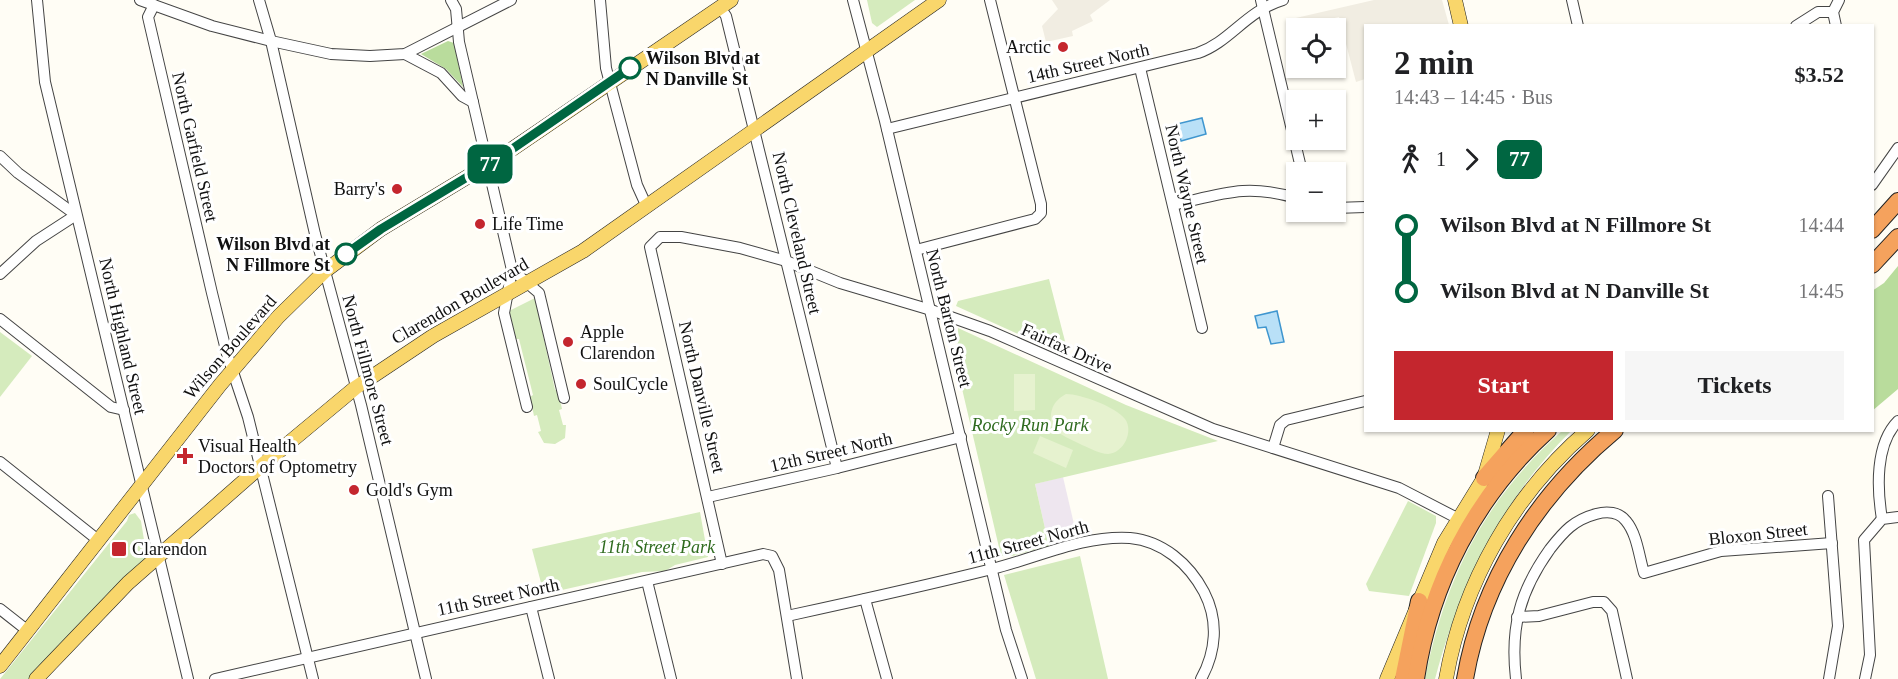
<!DOCTYPE html>
<meta charset="utf-8">
<style>
:root{--surface:#fff;--page:#f6f6f6;--text:#202124;--muted:#757577;--accent:#c4262e}
body{margin:0;font-family:"Times New Roman",serif;background:var(--page);color:var(--text);height:100vh;display:flex;flex-direction:column;font-size:22px;white-space:nowrap}
*{box-sizing:border-box;margin:0}
p{font-size:20px;color:var(--muted)}
.icon{flex:none;width:33px;height:33px;fill:none;stroke:currentColor;stroke-width:2;stroke-linecap:round;stroke-linejoin:round}
.map{position:relative;flex:1;overflow:hidden}
.side{position:absolute;left:1364px;top:24px;width:510px;height:408px;display:flex;flex-direction:column;background:var(--surface);border-radius:0px;box-shadow:0 2px 4px #0004}
.side>*{flex:none}
.badge{padding:0 12px;border-radius:9px;font-size:21px;line-height:39px}
.controls{position:absolute;left:1286px;top:18px;display:grid;gap:12px}
.controls a{display:grid;place-items:center;width:60px;height:60px;border-radius:0px;background:var(--surface);box-shadow:0 2px 4px #0004;font-size:30px}
.map>.badge{position:absolute;translate:-50% -50%;box-shadow:0 0 0 3px #fff}
.legs{display:flex;align-items:center;gap:9px;height:66px;padding:0 30px;font-size:20px}
.legs p{margin-inline-start:auto}
.head{display:flex;align-items:center;justify-content:space-between;height:102px;padding:0 30px}
h1{font-size:33px;font-weight:700;line-height:45px}
.primary-button{display:flex;gap:12px;margin-top:auto;padding:12px 30px}
.primary-button a{flex:1;height:69px;border-radius:0px;background:var(--accent);color:#fff;font-size:24px;font-weight:700;line-height:69px;text-align:center}
.primary-button a+a{background:var(--page);color:var(--text)}
ul{padding:0 30px;list-style:none}
li{display:flex;align-items:center;gap:21px;height:66px;font-size:22px}
li i{display:grid;place-items:center;width:9px;height:100%;margin:0 8px;background:currentColor}
li i::after{content:'';width:15px;height:15px;margin:-8px;border:4px solid;border-radius:50%;background:var(--surface)}
li p{margin-inline-start:auto}
li:first-child i{background:linear-gradient(#0000 50%,currentColor 0)}
li:last-child i{background:linear-gradient(currentColor 50%,#0000 0)}
.map>svg:first-child{display:block}
.industrial{fill:#eee6ef}
.green{fill:#d5ebbd}
.forest{fill:#b9dc9c}
.pitch{fill:#e6f2cf}
.plaza{fill:#f1ede2}
.water{fill:#b9e0f7;stroke:#3f96cf;stroke-width:1.5}
.lines{fill:none;stroke-linecap:round;stroke-linejoin:round}
.minor-casing{stroke:#444;stroke-width:12}
.major-casing{stroke:#222;stroke-width:15}
.highway-casing{stroke:#222;stroke-width:18}
.minor{stroke:#fff;stroke-width:10}
.major{stroke:#f9d66b;stroke-width:14}
.highway{stroke:#f5a25d;stroke-width:16}
.line-1-casing{stroke:#fff;stroke-width:14}
.line-1{stroke:#006641;stroke-width:9}
.poi-dot{fill:#c4262e;stroke:#fff;stroke-width:2}
.stop-1-dot{fill:#fff;stroke:#006641;stroke-width:3}
.labels{text-anchor:middle;dominant-baseline:central;stroke-width:6;stroke-linejoin:round;paint-order:stroke}
.poi-label{font-size:18px;fill:#111;stroke:#fff;text-anchor:start}
.stop-label{font-size:18px;font-weight:bold;fill:#111;stroke:#fff;text-anchor:start}
.street-label{font-size:18px;fill:#111;stroke:#fff}
.park-label{font-size:18px;font-style:italic;fill:#2f6b1f;stroke:#fff}
</style>
<div class="map">
<svg width="1898" height="679" viewBox="0 0 1898 679">
<rect width="100%" height="100%" fill="#fffdf5"/>
<!-- industrial -->
<path class="industrial" d="M1063,477L1077,537L1049,546L1035,484Z"/>
<!-- green -->
<g class="green">
<path d="M867,0H915L877,27L872,23Z"/>
<path d="M1049,279L1067,349L1060,353L956,306L958,301Z"/>
<path d="M535,298L555,390H558L562,409L559,410L563,425H566L565,438L555,444L544,443L538,432L541,431L537,415L534,416L530,397L533,395L519,339H516L509,311Z"/>
<path d="M958,328L1126,405L1218,441L1035,484L1049,546L1012,556H1001L953,350L958,343Z"/>
<path d="M0,332L32,356L0,397Z"/>
<path d="M1562,431H1571C1502,499 1460,586 1435,679H1425C1445,578 1484,500 1562,431Z"/>
<path d="M1408,501L1436,516V523L1409,596L1369,591L1366,584Z"/>
<path d="M700,512L708,557L675,565L665,571L642,572L544,594L532,549Z"/>
<path d="M135,513L141,521L147,559L122,579L119,585L31,679H0L127,521L129,515Z"/>
<path d="M1080,556L1108,679H1036L1004,575Z"/>
</g>
<!-- forest -->
<g class="forest">
<path d="M448,41L454,43L463,87L446,69L421,54Z"/>
<path d="M1898,266V389L1872,411V291L1884,283Z"/>
</g>
<!-- pitch -->
<g class="pitch">
<path d="M1014,374H1035V410L1014,411Z"/>
<path d="M1066,394C1081,394 1116,407 1125,419C1134,431 1124,453 1108,454C1100,454 1090,448 1082,445C1070,439 1060,435 1051,426C1050,410 1052,402 1066,394Z"/>
<path d="M1040,436L1073,450L1066,468L1033,453Z"/>
</g>
<!-- plaza -->
<g class="plaza">
<path d="M1052,0H1110L1090,15L1093,21L1072,31L1073,36L1046,42L1042,26L1058,9Z"/>
<path d="M1374,0H1442L1449,25L1365,26V79L1356,82L1339,17L1289,28L1287,20Z"/>
</g>
<!-- water -->
<g class="water">
<path d="M1202,118L1206,134L1181,141L1177,124Z"/>
<path d="M1277,311L1284,342L1271,344L1266,327L1258,328L1255,316Z"/>
</g>
<g class="lines">
<!-- minor casing -->
<g class="minor-casing">
<g id="minor">
<path d="M37,0L45,82L188,679"/>
<path d="M140,0L212,26L271,41L331,54L370,56L405,54L511,0"/>
<path d="M259,0L271,41L315,234L361,405L426,679"/>
<path d="M451,0L456,9L459,42L512,270L504,313L527,407"/>
<path d="M600,0L606,68L637,185L647,207"/>
<path d="M853,0L885,121L1006,630L1022,679"/>
<path d="M1261,0L1302,172"/>
<path d="M1572,0L1578,26"/>
<path d="M154,5L148,17L212,293L227,354L248,417L313,679"/>
<path d="M720,7L726,16L837,468"/>
<path d="M1796,26L1818,12H1833"/>
<path d="M1836,26L1833,12L1839,0"/>
<path d="M405,54L441,73L462,96L473,102"/>
<path d="M1140,68L1202,328"/>
<path d="M887,129L1198,53C1230,42 1246,11 1283,0"/>
<path d="M0,156L18,173L76,215"/>
<path d="M1872,185L1898,148"/>
<path d="M1173,205C1222,194 1245,183 1296,198"/>
<path d="M1335,208L1365,207"/>
<path d="M916,250L1035,219L1041,213V204L990,0"/>
<path d="M512,270L539,293L564,398"/>
<path d="M0,274L36,241L76,215"/>
<path d="M0,319L111,407L124,410"/>
<path d="M1273,448L1280,425L1286,420L1365,401"/>
<path d="M0,462L98,540"/>
<path d="M1828,496L1838,626L1829,679"/>
<path d="M708,497L837,468L961,437"/>
<path d="M1882,519C1877,489 1875,444 1898,421"/>
<path d="M722,564L650,247L660,237H681L740,248L786,261L840,283L931,310L990,331L1213,429L1399,488L1457,518"/>
<path d="M647,581L671,679"/>
<path d="M865,599L887,679"/>
<path d="M531,607L549,679"/>
<path d="M0,609L28,631"/>
<path d="M787,616C856,601 924,586 992,569C1037,558 1083,535 1130,538C1163,541 1189,564 1204,592C1219,621 1216,652 1201,679"/>
<path d="M1517,617L1539,616L1593,602H1604L1612,611L1627,679"/>
<path d="M215,679L763,554L772,556L779,570L797,679"/>
<path d="M1516,679C1510,627 1520,591 1550,549C1564,531 1574,520 1596,514C1607,511 1619,512 1626,521C1637,534 1639,556 1644,573L1721,551L1832,543"/>
<path d="M1865,679L1870,655L1864,540L1882,519L1898,517"/>
</g>
</g>
<!-- major casing -->
<g class="major-casing">
<g id="major">
<path d="M1455,0L1461,26"/>
<path d="M0,666L220,385L278,317L325,271L381,229L502,156L731,0"/>
<path d="M36,679L128,583L260,467L355,388L433,336L583,251L939,0"/>
<path d="M1387,679L1444,543L1484,478L1498,430"/>
<path d="M1446,679C1463,582 1514,494 1588,430"/>
</g>
</g>
<!-- highway casing -->
<g class="highway-casing">
<g id="highway">
<path d="M1872,230L1898,201"/>
<path d="M1872,265L1898,237"/>
<path d="M1484,478L1526,430"/>
<path d="M1403,679L1419,601"/>
<path d="M1416,679C1430,584 1476,495 1548,430"/>
<path d="M1465,679C1482,580 1538,494 1615,430"/>
</g>
</g>
<!-- minor -->
<use href="#minor" class="minor"/>
<!-- major -->
<use href="#major" class="major"/>
<!-- highway -->
<use href="#highway" class="highway"/>
</g>
<g class="lines">
<!-- line-1 casing -->
<g class="line-1-casing">
<path id="line-1" d="M346,254L381,229L502,156L630,68"/>
</g>
<!-- line-1 -->
<use href="#line-1" class="line-1"/>
</g>
<!-- markers -->
<g class="poi-dot">
<circle cx="1063" cy="47" r="6"/>
<circle cx="397" cy="189" r="6"/>
<circle cx="480" cy="224" r="6"/>
<circle cx="568" cy="342" r="6"/>
<circle cx="581" cy="384" r="6"/>
<path d="M182 447h6v6h6v6h-6v6h-6v-6h-6v-6h6z"/>
<circle cx="354" cy="490" r="6"/>
<rect x="111" y="541" width="16" height="16" rx="3"/>
</g>
<g class="stop-1-dot">
<circle cx="630" cy="68" r="10"/>
<circle cx="346" cy="254" r="10"/>
</g>
<g class="labels">
<!-- poi labels -->
<g class="poi-label">
<text x="1051" y="47" text-anchor="end">Arctic</text>
<text x="385" y="189" text-anchor="end">Barry's</text>
<text x="492" y="224">Life Time</text>
<text x="580" y="332">Apple<tspan x="580" dy="21">Clarendon</tspan></text>
<text x="593" y="384">SoulCycle</text>
<text x="198" y="446">Visual Health<tspan x="198" dy="21">Doctors of Optometry</tspan></text>
<text x="366" y="490">Gold's Gym</text>
<text x="132" y="549">Clarendon</text>
</g>
<!-- stop labels -->
<g class="stop-label">
<text x="646" y="58">Wilson Blvd at<tspan x="646" dy="21">N Danville St</tspan></text>
<text x="330" y="244" text-anchor="end">Wilson Blvd at<tspan x="330" dy="21">N Fillmore St</tspan></text>
</g>
<!-- street labels -->
<g class="street-label">
<text transform="translate(1088 63) rotate(-13)">14th Street North</text>
<text transform="translate(195 147) rotate(77)">North Garfield Street</text>
<text transform="translate(1187 194) rotate(77)">North Wayne Street</text>
<text transform="translate(797 233) rotate(77)">North Cleveland Street</text>
<text transform="translate(460 301) rotate(-30)">Clarendon Boulevard</text>
<text transform="translate(949 318) rotate(76)">North Barton Street</text>
<text transform="translate(123 336) rotate(77)">North Highland Street</text>
<text transform="translate(230 347) rotate(-49)">Wilson Boulevard</text>
<text transform="translate(1067 348) rotate(24)">Fairfax Drive</text>
<text transform="translate(368 370) rotate(75)">North Fillmore Street</text>
<text transform="translate(702 397) rotate(77)">North Danville Street</text>
<text transform="translate(831 452) rotate(-13)">12th Street North</text>
<text transform="translate(1758 534) rotate(-6)">Bloxon Street</text>
<text transform="translate(1028 542) rotate(-15)">11th Street North</text>
<text transform="translate(498 597) rotate(-12)">11th Street North</text>
</g>
<!-- park labels -->
<g class="park-label">
<text x="1030" y="425">Rocky Run Park</text>
<text x="657" y="547">11th Street Park</text>
</g>
</g>
</svg>
<div class="controls">
<a><svg class="icon" aria-label="locate" viewBox="0 0 24 24"><circle cx="12" cy="12" r="6"/><path d="M12 2v4M12 18v4M2 12h4M18 12h4"/></svg></a>
<a>+</a>
<a>−</a>
</div>
<b class="badge" style="left:490px;top:164px;background:#006641;color:#fff">77</b>
<section class="side">
<div class="head"><div><h1>2 min</h1><p>14:43 – 14:45 · Bus</p></div><b>$3.52</b></div>
<div class="legs"><svg class="icon" aria-label="walk" viewBox="0 0 24 24"><circle cx="13" cy="4" r="2"/><path d="M13 8l-2 6 4 7M11 14l-3 7M7 12l3-4h3l4 4"/></svg>1<svg class="icon" aria-label="forward" viewBox="0 0 24 24"><path d="M9 5l7 7-7 7"/></svg><b class="badge" style="background:#006641;color:#fff">77</b></div>
<ul>
<li><i style="color:#006641"></i><b>Wilson Blvd at N Fillmore St</b><p>14:44</p></li>
<li><i style="color:#006641"></i><b>Wilson Blvd at N Danville St</b><p>14:45</p></li>
</ul>
<div class="primary-button"><a>Start</a><a>Tickets</a></div>
</section>
</div>
